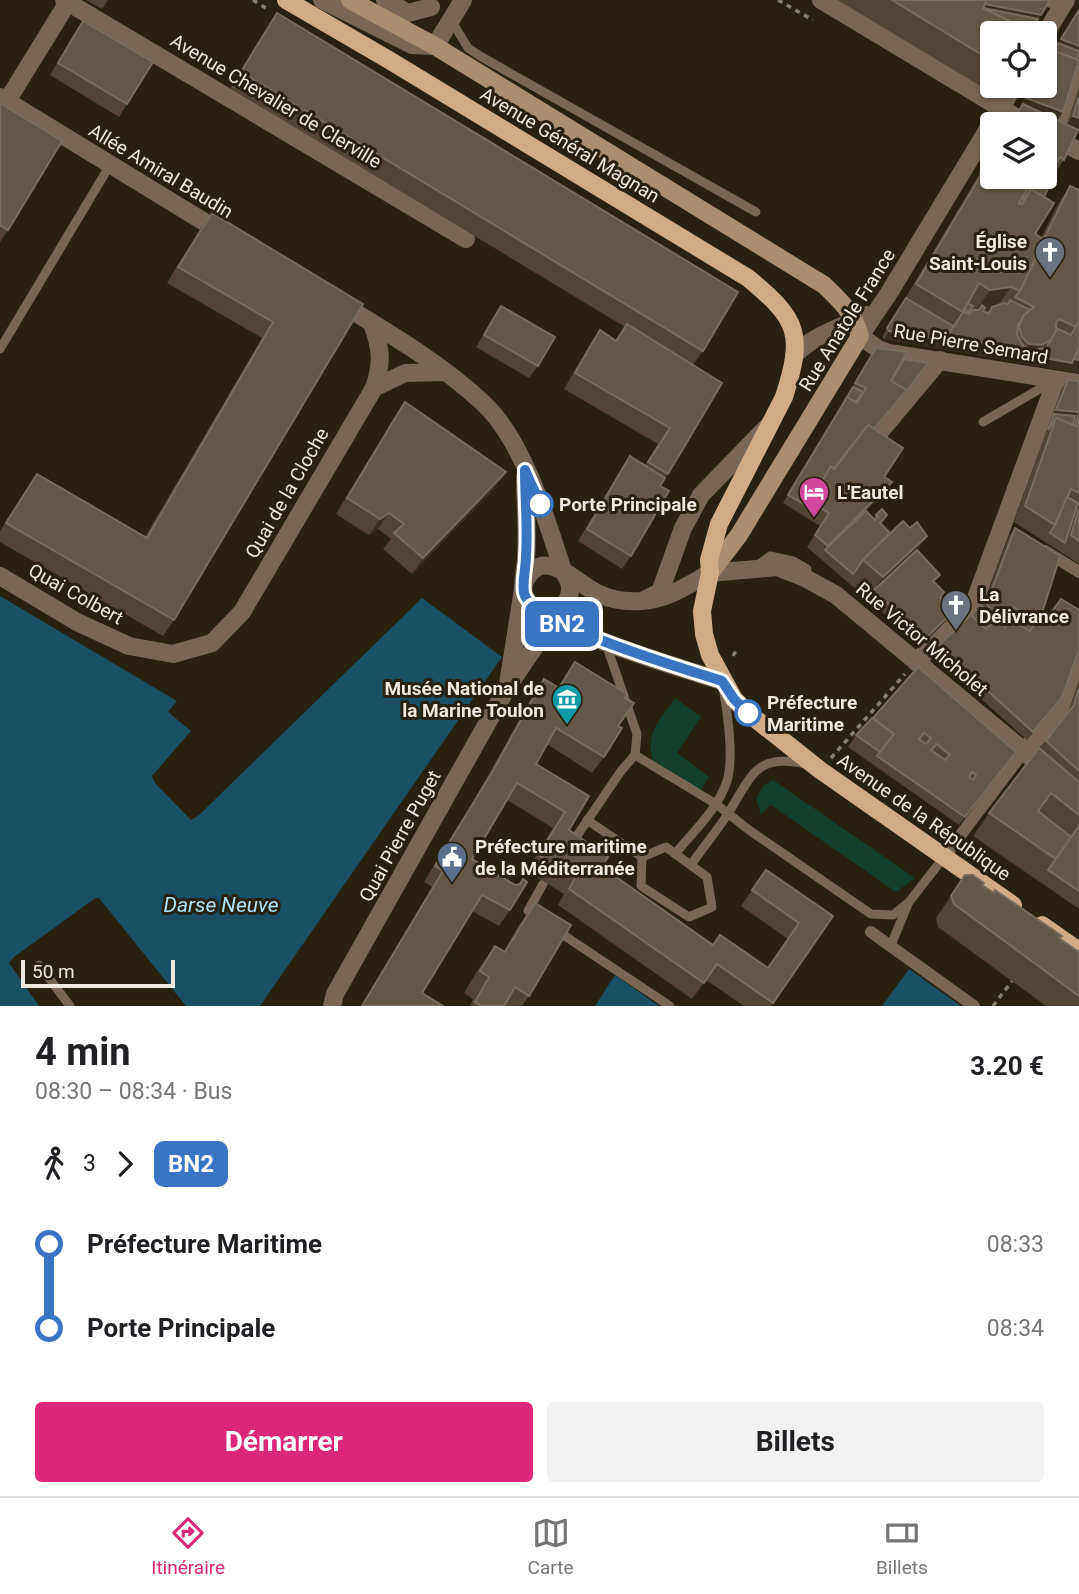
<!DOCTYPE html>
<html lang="fr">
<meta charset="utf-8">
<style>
:root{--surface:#fff;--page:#f2f2f2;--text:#202124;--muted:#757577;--line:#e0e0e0;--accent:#db2777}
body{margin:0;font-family:Roboto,sans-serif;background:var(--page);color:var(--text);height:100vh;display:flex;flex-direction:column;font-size:26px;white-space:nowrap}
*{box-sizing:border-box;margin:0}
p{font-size:23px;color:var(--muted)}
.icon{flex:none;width:38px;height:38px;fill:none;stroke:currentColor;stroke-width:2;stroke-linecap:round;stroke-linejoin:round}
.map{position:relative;height:1006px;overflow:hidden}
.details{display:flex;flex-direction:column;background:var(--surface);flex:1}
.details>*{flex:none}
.badge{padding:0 14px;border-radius:10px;font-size:24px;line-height:46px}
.controls{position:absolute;left:980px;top:21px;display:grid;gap:14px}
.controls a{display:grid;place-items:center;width:77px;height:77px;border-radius:7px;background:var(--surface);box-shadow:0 2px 5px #0004;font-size:35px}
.scale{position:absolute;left:21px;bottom:18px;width:154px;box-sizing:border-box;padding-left:7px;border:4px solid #eee9de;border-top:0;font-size:19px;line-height:24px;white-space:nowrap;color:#eee9de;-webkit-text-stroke:5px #28210f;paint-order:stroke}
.map>.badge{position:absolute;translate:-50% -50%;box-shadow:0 0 0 4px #fff}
.legs{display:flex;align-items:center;gap:10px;height:77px;padding:0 35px;font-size:23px}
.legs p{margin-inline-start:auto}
.head{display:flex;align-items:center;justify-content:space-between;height:119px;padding:0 35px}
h1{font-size:38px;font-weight:700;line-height:52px}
.button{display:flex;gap:14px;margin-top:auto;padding:14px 35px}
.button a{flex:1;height:80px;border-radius:7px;background:var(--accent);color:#fff;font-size:28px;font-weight:700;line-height:80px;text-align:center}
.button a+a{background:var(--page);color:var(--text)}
ul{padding:0 35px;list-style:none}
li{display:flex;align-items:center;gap:24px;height:84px;font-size:26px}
li i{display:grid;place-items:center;width:10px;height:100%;margin:0 9px;background:currentColor}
li i::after{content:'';width:18px;height:18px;margin:-9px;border:5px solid;border-radius:50%;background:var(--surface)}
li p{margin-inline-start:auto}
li:first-child i{background:linear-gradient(#0000 50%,currentColor 0)}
li:last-child i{background:linear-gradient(currentColor 50%,#0000 0)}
.tabs{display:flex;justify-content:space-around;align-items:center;height:98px;border-top:2px solid var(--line);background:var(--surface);font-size:19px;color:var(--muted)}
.tabs a{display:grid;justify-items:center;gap:4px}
.tabs .selected{color:var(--accent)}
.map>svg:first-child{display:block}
.green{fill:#123f2d}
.water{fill:#195063}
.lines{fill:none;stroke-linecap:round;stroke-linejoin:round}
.path{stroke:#857f70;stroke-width:3.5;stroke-dasharray:5 5;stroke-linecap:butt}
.service{stroke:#796654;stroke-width:9}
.pedestrian{stroke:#796654;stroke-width:12}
.minor{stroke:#796654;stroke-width:18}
.tertiary{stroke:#796654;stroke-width:18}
.secondary{stroke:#ab8d70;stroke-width:18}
.primary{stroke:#d1ab85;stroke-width:18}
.wall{fill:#524535}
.shaded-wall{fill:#3a2f1e}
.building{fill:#635747;stroke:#786e5f;stroke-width:2;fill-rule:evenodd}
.line-1-casing{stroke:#fff;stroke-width:16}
.line-1{stroke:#3a75c4;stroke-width:10}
.stop-1-dot{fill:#fff;stroke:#3a75c4;stroke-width:3.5}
.labels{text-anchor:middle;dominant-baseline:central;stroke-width:6;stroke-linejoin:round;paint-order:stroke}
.street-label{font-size:19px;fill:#eee9de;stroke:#28210f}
.poi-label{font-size:19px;font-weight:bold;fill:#eee9de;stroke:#28210f;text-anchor:start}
.stop-label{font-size:19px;font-weight:bold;fill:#eee9de;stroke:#28210f;text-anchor:start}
.water-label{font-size:21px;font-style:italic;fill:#aae3fa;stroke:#28210f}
</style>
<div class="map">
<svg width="1079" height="1006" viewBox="0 0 1079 1006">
<rect width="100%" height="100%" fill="#28210f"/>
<!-- green -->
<g class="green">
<path d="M675,698L701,717L677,753L709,777L700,791L653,762C645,733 659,721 675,698Z"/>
<path d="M773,780L915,878L896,892L771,805L761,814L756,799L763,786Z"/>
</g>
<!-- water -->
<g class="water">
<path d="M0,596L177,701L168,712L191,731L152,776L155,783L191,820L199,815L422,598L502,657L260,1006H186L99,898L94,899L14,957L9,963L39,1006H0Z"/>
<path d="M909,969L961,1006H882Z"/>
<path d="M615,975L659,1006H595Z"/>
</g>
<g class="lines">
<!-- path -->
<g class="path">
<path d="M253,0L269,10"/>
<path d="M778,0L813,20"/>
<path d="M733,656L737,649"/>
<path d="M831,758L905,674"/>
<path d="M993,1006L1012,981"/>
</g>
<!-- service -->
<g class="service">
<path d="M451,20L468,48L480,56L756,212"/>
<path d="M0,349L110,165"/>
<path d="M983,422L1055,380"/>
<path d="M758,565L770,556L793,561L807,569V579"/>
<path d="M635,755L716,804L749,830L871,914L893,915L909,902L944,857"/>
<path d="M587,820L642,857L641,886L689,917L712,907L707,877L666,847L642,857"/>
<path d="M570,846L621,771L635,755L637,734L605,641"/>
<path d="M675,854C693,832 718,809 727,781C734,758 728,717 724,693"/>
<path d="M691,865C703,847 718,830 729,812C752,775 756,753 806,764"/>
<path d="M539,918L528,911L543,884"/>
<path d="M556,930L670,1006"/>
<path d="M891,945L908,904"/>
<path d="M39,965L70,1006"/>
</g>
<!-- pedestrian -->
<g class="pedestrian">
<path d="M1043,0L1063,5"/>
<path d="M1058,137L1079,71"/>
<path d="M1045,551L1079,572"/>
<path d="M944,857L1024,751"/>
<path d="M871,932L974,1006"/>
</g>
<!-- minor -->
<g class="minor">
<path d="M64,0L466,239"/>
<path d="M322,0L412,45L435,46L463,0"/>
<path d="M385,0L408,13L431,7"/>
<path d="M821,0L1027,124"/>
<path d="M7,101L68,2"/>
<path d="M1045,133L1079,151"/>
<path d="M860,336L878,349L889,353L1079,383"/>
<path d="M873,440L940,360"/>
<path d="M710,573L777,567L807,579L836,595L1024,751L1079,804"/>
<path d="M644,600L660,592L683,528L701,495L766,428"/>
<path d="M916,662L974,603L1056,380"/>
<path d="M508,684L524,583"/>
<path d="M1024,751L1062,711L1079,661"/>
<path d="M332,1006L335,994L507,688L561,608"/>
</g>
<!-- tertiary -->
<g class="tertiary">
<path d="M1045,34L1066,0"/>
<path d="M0,97L224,234"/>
<path d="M338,302C387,332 440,363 482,402C522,438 546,517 562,568C564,574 570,580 570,587C571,607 553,613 537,610"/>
<path d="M372,323C381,349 383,362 374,388"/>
<path d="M860,336L889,293L1014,86"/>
<path d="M794,355C818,333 839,328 867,315"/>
<path d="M525,477C525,503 528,531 526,557C526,568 521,583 524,594C533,626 688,670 722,681"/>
<path d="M0,576L77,622L129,646L173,654L212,643L242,612L374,388L405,373L445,372"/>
<path d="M524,583C543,543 575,583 599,594C612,600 628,602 641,601C667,600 688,585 710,573"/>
</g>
<!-- secondary -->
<path class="secondary" d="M350,0L435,46L824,285C841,301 854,314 860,336L739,535L710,573"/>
<!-- primary -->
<g class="primary">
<path d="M286,0L389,60L748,278C799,320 804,334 784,397L719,524L709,560L710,573L702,611L704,634L710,655L734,699L748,713L820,770L1013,905"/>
<path d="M1042,925L1079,951"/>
</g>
</g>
<!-- wall -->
<g class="wall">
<path d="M86,0H108L102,9Z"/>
<path d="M838,0H1050L1038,19L992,33V86L996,88L987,90Z"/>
<path d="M1079,9V54L1057,120L1064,160L1051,178L1044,197L1035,234L1041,238L1059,202L1070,186L1079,190V373L884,339L882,337L992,153V177H1045V124H1009L1022,107L1020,106L1032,86H1045V65Z"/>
<path d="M277,13L703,351L693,365L668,474L660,486L631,556L622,569L578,541L622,468L630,456L645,465L658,444L564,389L589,346L600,330L616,340L625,327L230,88L266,29Z"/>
<path d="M83,21L127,104L119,117L50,75Z"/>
<path d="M1079,87V129L1067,124Z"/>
<path d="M0,103L8,230L0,242Z"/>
<path d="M212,213L363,304L174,620L163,636L0,542V531L37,474L145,537L262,338L167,283L200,229Z"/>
<path d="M501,306L538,366L529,378L476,347Z"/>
<path d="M876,348L898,369L901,398L874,430L884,477L883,494L866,511L873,519L876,515L881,523L890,533L910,528L927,536L917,550L935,583L940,598L954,611L948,619L921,646L807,547L820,526L783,503Z"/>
<path d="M1068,380L1079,381V564L1014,522L1051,418L1062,388Z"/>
<path d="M405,402L495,488L412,574L383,549L391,539L378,529L369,535L336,514L394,418Z"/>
<path d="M1015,528L1043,610L1031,630L1039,626L1048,613L1056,705L1027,740L933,656V653L939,645L971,615L985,600L1009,536Z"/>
<path d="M575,662L625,698L618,726L604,757L592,773L547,744L536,764L589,796L569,830L602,867L713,945L768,968L788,939L741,906L766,870L833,916L771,1006H744L706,980L692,999L558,905L564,894L527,871L553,828L507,800L472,859L510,910L499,926L472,911L422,993L443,1006H361L432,887L424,882L480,790L533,695L544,679L558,688Z"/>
<path d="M1079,680V909L1040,882L1068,841L1040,882L973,836L989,813L1068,712Z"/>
<path d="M872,718L1016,752L959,825L848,747L856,735Z"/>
<path d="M965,875L994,893L995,890L1060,939L1078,951L1079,949V1006H1046L938,927L936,918Z"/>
<path d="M535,903L529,996L522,1006H470L473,999L464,993L479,968L495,946L504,951L519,925Z"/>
</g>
<!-- shaded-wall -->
<g class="shaded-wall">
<path d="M968,0L1041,15L1032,28L981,7Z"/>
<path d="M1061,39L1079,46V53L1055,48Z"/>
<path d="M992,82V86H998L996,88L987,90Z"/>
<path d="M1026,98L1063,112L1057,121L1020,106Z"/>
<path d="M1073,116L1079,118V129L1067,124Z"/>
<path d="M1011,287L995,309L974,313L990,290Z"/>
<path d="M889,331L947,337L1025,350L1029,344L1051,340L1072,363L1074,359L1079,360V373L884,339Z"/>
<path d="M928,363L901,398L864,442L870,433Z"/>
<path d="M1056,410L1078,412L1072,420L1054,414Z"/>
<path d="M506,472L495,488L412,574L423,558Z"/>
<path d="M892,482L883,494L826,551L825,550Z"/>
<path d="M389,513L378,529L369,535L380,519Z"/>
<path d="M927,536L911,559L873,591L883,577Z"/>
<path d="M954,611L948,619L921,646L926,638Z"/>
<path d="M1062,697L1056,705L1027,740L1033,732Z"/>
</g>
<!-- building -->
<g class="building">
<path d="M892,0H987L983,8L1032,32L1031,33H992V61Z"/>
<path d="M987,0H1050L1041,15L985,4Z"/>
<path d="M983,8L1038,19L1031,31Z"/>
<path d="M1079,10V46L1061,39Z"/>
<path d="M277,13L738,292L703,351L241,72Z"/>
<path d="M83,21L153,62L127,104L58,63Z"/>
<path d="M1058,43L1079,51L1077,60L1054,51L1051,55Z"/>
<path d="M1054,51L1079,60L1063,112L1026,98L1033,86H1045V66Z"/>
<path d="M1079,97V118L1073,116Z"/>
<path d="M0,103L62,141L8,230L0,225Z"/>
<path d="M1023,104L1078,130L1064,160L1060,157L1055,165L1045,159V124H1011Z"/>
<path d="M992,155V168L987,165L980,175Z"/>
<path d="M987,165L992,168V177H1008L1028,188L1019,203L1022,204L1031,189L1054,203L1035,234L1045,240L1020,291L1011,287L990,290L979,283L963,312L916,284Z"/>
<path d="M1045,174L1053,179L1044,197L1031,189L1024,200L1022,199L1028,188L1008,177H1045Z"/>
<path d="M1070,186L1079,190V321L1076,327L1059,319L1056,323V331L1051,340L1042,345L1029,344L1022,337L1019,327L1023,316L1034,307L1015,297L1020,291L1045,240L1044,239Z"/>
<path d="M212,213L363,304L174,620L6,523L37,474L147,538L273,322L178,267Z"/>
<path d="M906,298L953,326L945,341L889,331L887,328Z"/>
<path d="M1010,300L1030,310L1023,316L1022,320L1018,324L1017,335L1022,344L1031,351L1046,347L1043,353L947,337L963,312L962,311L969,314L973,310H979L982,305L985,308L983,311L989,314L992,307L1004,303L1008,304Z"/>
<path d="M968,303L973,306L969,312L964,309Z"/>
<path d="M501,306L555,337L538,366L484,335Z"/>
<path d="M1079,321V346L1072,363L1040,357L1051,340L1056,331V328L1071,335Z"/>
<path d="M627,324L722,383L668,474L648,462L670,428L575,373L600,330L616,341Z"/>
<path d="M876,348L907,352L891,381L907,390L874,429L868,425L834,469L831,466L807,506L788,495L847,397L857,403L866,388L855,383Z"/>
<path d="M1079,348V360L1074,359Z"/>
<path d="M904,359L928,363L904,394L907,390L891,381Z"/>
<path d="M1068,380L1079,381V410L1078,412L1056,410Z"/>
<path d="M853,387L863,392L856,402L847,397L844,402Z"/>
<path d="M405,402L506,472L423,558L394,533L404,524L389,513L380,519L347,498Z"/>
<path d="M1054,414L1075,416L1073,425L1056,418L1048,430Z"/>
<path d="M1079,414V427L1075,426Z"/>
<path d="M1056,418L1079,427V493L1071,489L1055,525L1025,506Z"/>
<path d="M868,425L903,448L884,477L892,482L828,546L815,535L829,513L810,502L831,466L834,469Z"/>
<path d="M630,456L665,478L660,486L669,491L631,556L587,529Z"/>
<path d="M1067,497L1078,503L1065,543L1050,533L1055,525Z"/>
<path d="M882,509L887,515L880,523L890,533L863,560L853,574L825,550L866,511L875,520L878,517L876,515Z"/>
<path d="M1079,509V541L1071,535Z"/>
<path d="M903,521L910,528L917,522L927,536L883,577L863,560Z"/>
<path d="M1015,528L1060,556L1043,610L1037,620L1013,607L1009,617L1003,610L996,617L985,601L991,592Z"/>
<path d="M917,550L940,575L933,581L944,592L940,597L954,611L926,638L873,591Z"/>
<path d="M1061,599L1079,610V650L1062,697L1033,732L939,647V645L971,615L986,629L998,617L1005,628L1009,618L1030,631L1035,623L1040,626L1048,613L1050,614Z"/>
<path d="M982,605L994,621L986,629L971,615Z"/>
<path d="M1011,612L1034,624L1030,631L1009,618L1006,622Z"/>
<path d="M575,662L627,694L625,698L634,703L618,726L622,728L604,757L556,728L536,764L589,796L569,830L608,857L602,867L713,945L720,935L768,968L799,923L752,890L766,870L833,916L773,1003L717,964L704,983L569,889L575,878L538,855L565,812L517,783L472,859L515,885L520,884L523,879L527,882L510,910L482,895L422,993L443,1006H362L443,871L435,866L491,774L544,679L559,688Z"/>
<path d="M918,667L1016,752L965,817L877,756L894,734L873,718ZM924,733L931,738L926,744L919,739ZM937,744L950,755L945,760L931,750ZM972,772L976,775L973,780L969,777Z"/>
<path d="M1079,689V771L1046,741L1074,705Z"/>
<path d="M872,718L894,734L880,752L856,735Z"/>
<path d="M1039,748L1079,782V815L1051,793L1038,811L1071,837L1056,859L989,813Z"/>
<path d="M1079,826V891L1048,870Z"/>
<path d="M965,875H973L984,883L982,885L994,893L995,890L1062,936L1059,938L1079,952V996L954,904L951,896Z"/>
<path d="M535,903L571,925L529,996L515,987L504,1006H482L475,1002L489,977L480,971L495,946L505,952Z"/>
</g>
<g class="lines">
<!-- line-1 casing -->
<g class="line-1-casing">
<path id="line-1" d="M540,504L525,470C525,498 528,527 526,556C526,568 522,581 524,593C531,625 689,670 722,681L734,699L748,713"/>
</g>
<!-- line-1 -->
<use href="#line-1" class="line-1"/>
</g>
<!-- icons -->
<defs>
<g id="church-pin" transform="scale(1.575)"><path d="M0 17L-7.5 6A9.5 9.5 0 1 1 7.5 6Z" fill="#6b7280" stroke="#28210f"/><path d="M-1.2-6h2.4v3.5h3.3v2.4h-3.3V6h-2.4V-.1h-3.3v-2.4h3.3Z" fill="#fff"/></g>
<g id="hotel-pin" transform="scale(1.575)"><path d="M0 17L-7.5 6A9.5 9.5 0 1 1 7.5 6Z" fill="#d1479c" stroke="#28210f"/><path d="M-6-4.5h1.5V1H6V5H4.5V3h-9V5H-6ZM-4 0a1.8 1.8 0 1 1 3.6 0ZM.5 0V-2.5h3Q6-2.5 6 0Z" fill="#fff"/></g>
<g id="museum-pin" transform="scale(1.575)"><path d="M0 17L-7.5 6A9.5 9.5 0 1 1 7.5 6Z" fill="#0f9aa8" stroke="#28210f"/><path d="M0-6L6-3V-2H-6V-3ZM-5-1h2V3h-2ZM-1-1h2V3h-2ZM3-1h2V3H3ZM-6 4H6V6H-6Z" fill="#fff"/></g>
<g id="civic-pin" transform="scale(1.575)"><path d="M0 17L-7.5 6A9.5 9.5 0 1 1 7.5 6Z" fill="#5c6f8a" stroke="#28210f"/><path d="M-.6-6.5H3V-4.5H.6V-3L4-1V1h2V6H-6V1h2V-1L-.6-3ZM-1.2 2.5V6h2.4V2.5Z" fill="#fff"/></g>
</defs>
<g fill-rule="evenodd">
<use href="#church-pin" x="1050" y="252"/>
<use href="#hotel-pin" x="814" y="492"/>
<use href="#church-pin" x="956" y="605"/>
<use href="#museum-pin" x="567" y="699"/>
<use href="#civic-pin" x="452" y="857"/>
</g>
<!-- markers -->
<g class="stop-1-dot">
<circle cx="540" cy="504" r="12"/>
<circle cx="748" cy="713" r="12"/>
</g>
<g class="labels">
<!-- street labels -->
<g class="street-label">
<text transform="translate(276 101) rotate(31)">Avenue Chevalier de Clerville</text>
<text transform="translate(570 145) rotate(31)">Avenue Général Magnan</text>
<text transform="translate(161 171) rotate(31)">Allée Amiral Baudin</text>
<text transform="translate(847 320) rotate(-58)">Rue Anatole France</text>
<text transform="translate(971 344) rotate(10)">Rue Pierre Semard</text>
<text transform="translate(287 493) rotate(-60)">Quai de la Cloche</text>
<text transform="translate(76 594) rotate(29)">Quai Colbert</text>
<text transform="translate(922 639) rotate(40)">Rue Victor Micholet</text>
<text transform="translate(924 817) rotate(35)">Avenue de la République</text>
<text transform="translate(400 836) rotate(-61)">Quai Pierre Puget</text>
</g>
<!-- poi labels -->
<g class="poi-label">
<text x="1027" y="241" text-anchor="end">Église<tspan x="1027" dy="22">Saint-Louis</tspan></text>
<text x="837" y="492">L'Eautel</text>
<text x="979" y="594">La<tspan x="979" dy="22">Délivrance</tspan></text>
<text x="544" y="688" text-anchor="end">Musée National de<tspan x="544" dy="22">la Marine Toulon</tspan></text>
<text x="475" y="846">Préfecture maritime<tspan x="475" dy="22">de la Méditerranée</tspan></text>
</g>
<!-- stop labels -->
<g class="stop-label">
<text x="559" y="504">Porte Principale</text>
<text x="767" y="702">Préfecture<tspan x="767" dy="22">Maritime</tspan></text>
</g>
<!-- water labels -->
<g class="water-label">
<text x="221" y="905">Darse Neuve</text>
</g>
</g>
</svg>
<div class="controls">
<a><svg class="icon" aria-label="locate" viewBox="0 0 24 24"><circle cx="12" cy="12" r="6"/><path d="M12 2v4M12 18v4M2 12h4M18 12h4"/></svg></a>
<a><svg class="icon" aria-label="layers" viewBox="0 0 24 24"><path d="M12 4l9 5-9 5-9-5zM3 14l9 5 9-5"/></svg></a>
</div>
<div class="scale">50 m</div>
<b class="badge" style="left:562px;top:624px;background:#3a75c4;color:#fff">BN2</b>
</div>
<section class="details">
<div class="head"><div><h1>4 min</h1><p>08:30 – 08:34 · Bus</p></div><b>3.20 €</b></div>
<div class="legs"><svg class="icon" aria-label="walk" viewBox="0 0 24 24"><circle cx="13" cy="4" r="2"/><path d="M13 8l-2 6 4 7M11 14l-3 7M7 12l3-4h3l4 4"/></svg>3<svg class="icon" aria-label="forward" viewBox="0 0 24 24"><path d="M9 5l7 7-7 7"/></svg><b class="badge" style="background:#3a75c4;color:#fff">BN2</b></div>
<ul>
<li><i style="color:#3a75c4"></i><b>Préfecture Maritime</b><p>08:33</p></li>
<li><i style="color:#3a75c4"></i><b>Porte Principale</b><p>08:34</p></li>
</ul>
<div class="button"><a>Démarrer</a><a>Billets</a></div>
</section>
<nav class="tabs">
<a class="selected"><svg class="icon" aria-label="directions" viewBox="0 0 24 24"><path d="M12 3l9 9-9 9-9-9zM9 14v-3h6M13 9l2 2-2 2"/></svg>Itinéraire</a>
<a><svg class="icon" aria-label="map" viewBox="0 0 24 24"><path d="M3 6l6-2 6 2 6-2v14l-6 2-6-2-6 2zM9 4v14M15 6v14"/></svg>Carte</a>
<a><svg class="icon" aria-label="tickets" viewBox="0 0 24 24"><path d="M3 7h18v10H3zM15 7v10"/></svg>Billets</a>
</nav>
